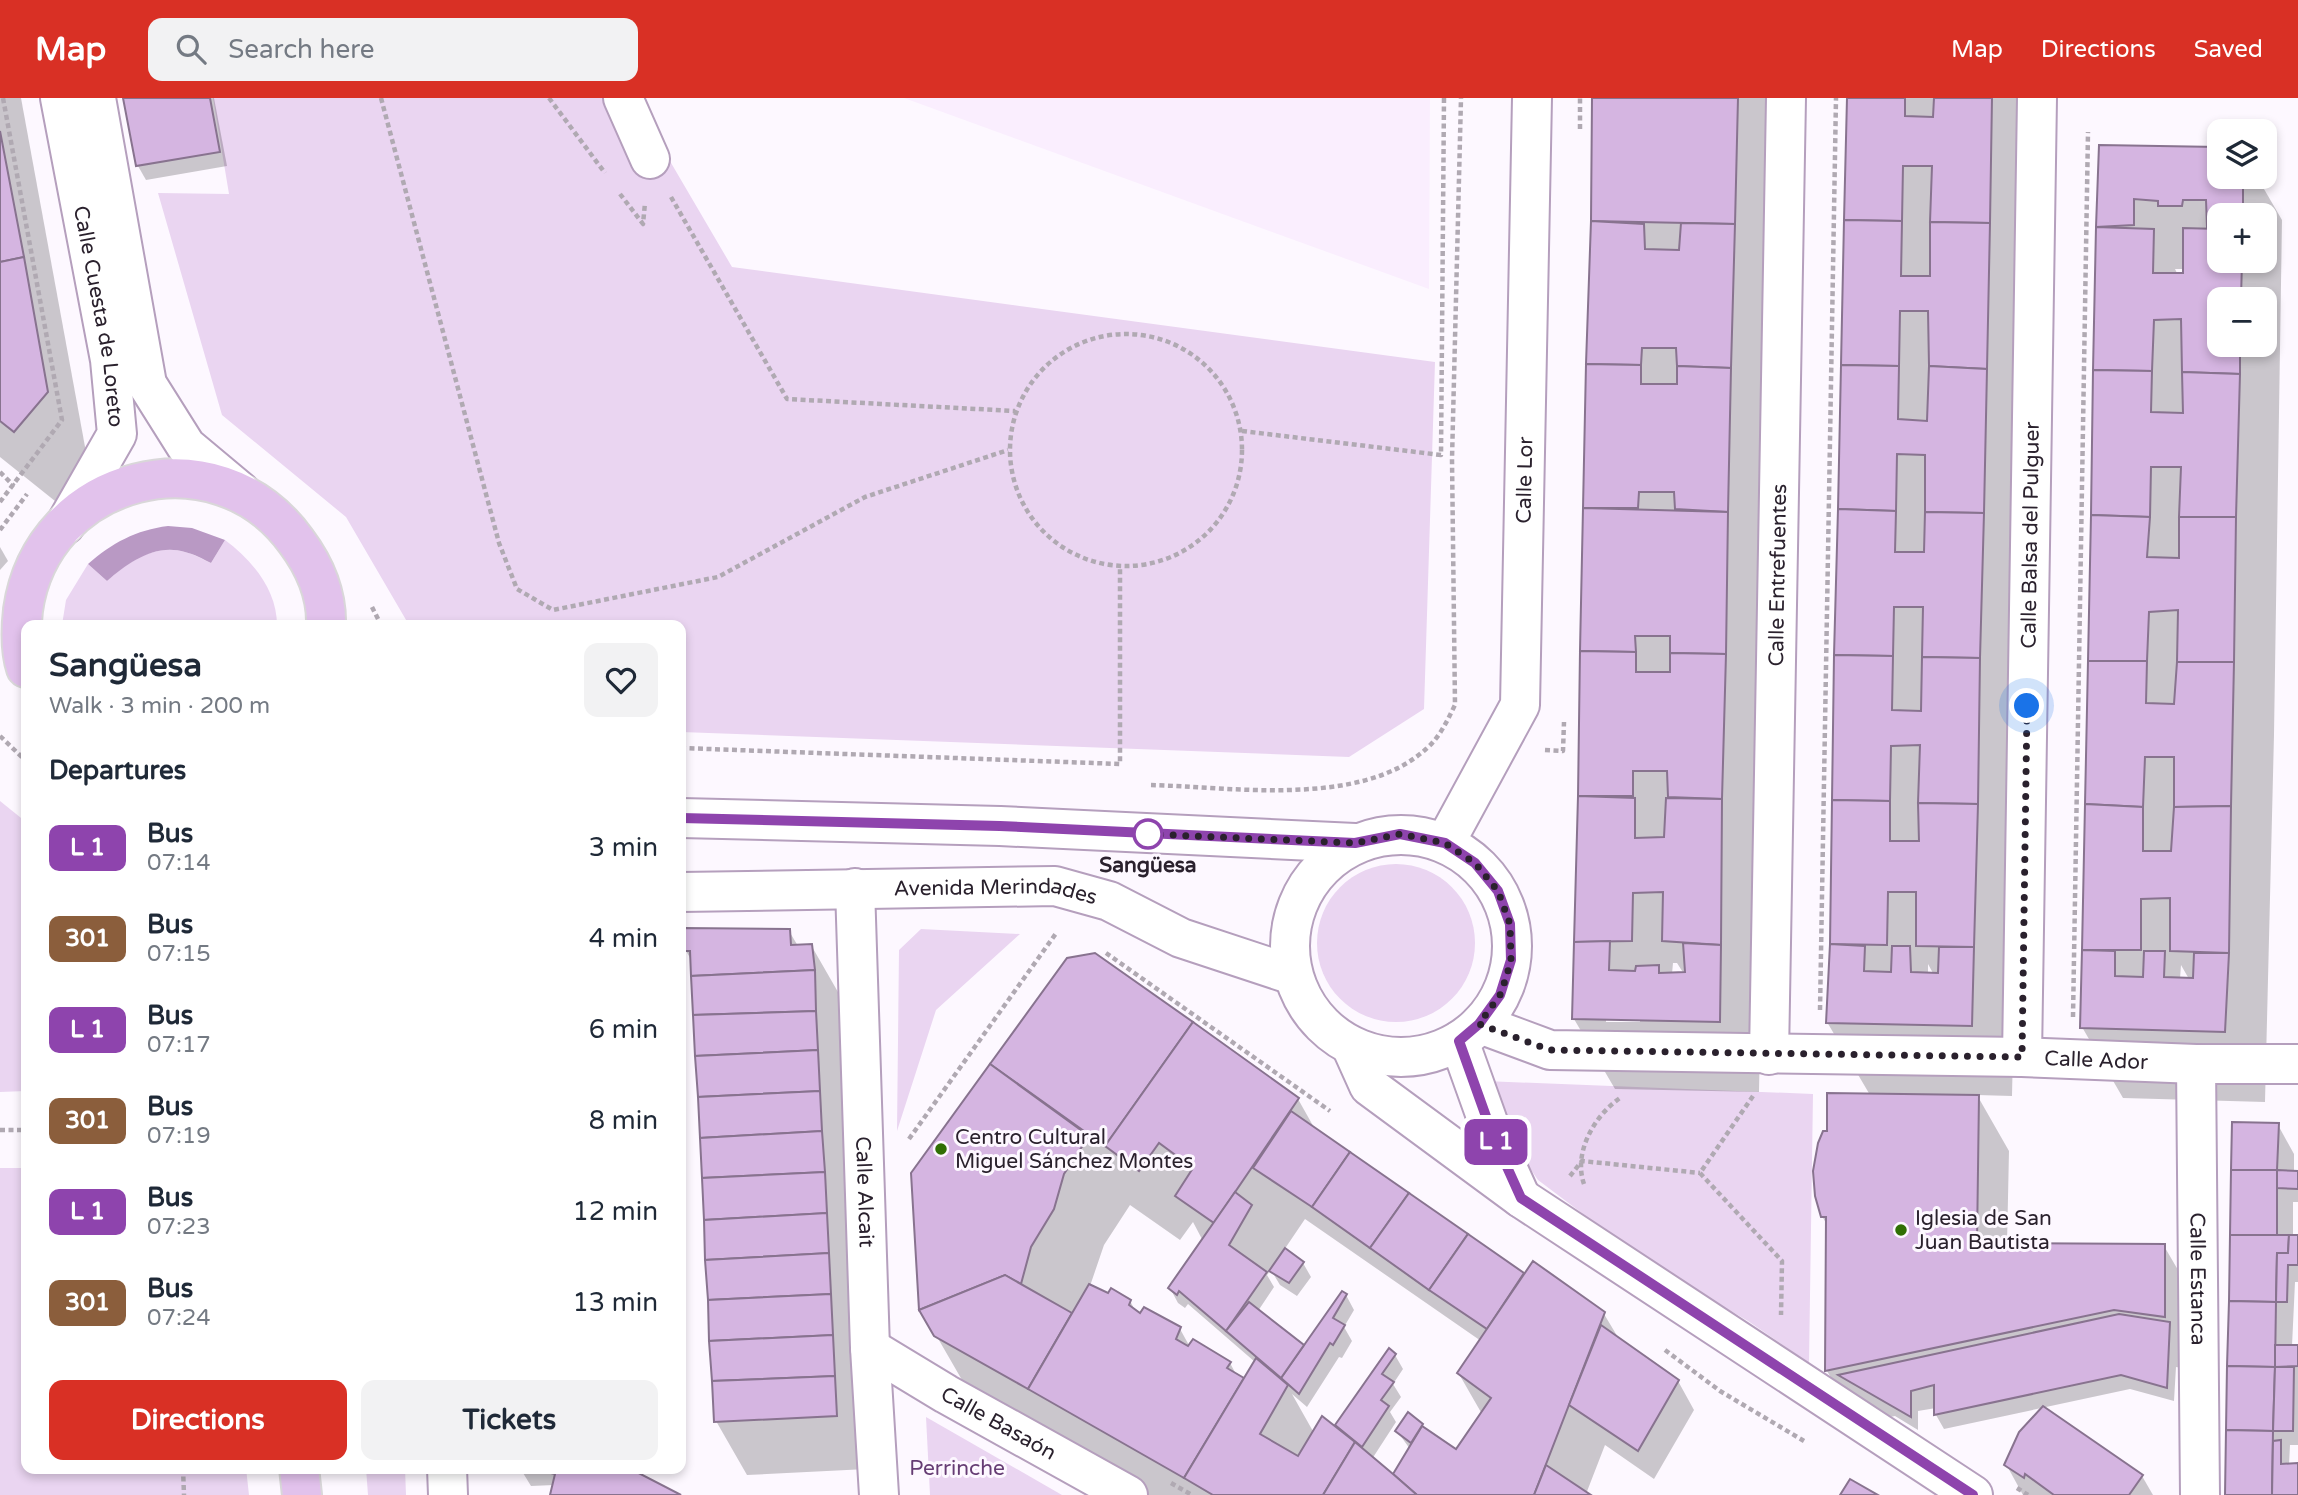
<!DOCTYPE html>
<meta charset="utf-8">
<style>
:root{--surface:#fff;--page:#f2f2f3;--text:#1f2937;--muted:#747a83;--accent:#d93025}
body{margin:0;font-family:"Varela Round",sans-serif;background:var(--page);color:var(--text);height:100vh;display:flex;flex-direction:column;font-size:26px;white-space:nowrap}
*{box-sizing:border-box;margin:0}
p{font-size:23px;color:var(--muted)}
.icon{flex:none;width:38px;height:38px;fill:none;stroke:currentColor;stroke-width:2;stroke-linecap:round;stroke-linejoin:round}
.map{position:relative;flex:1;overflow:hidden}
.sheet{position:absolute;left:21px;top:522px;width:665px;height:854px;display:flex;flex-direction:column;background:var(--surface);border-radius:14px;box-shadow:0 4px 10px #0003}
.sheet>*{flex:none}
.badge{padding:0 14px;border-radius:10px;font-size:24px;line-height:46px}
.fabs{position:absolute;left:2207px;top:21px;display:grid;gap:14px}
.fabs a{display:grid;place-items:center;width:70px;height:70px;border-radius:14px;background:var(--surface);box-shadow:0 4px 10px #0003;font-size:35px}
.you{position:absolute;width:35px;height:35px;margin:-18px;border:5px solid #fff;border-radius:50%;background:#1a73e8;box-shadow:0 0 0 10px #1a73e833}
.map>.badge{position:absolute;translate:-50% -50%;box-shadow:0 0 0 4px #fff}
h2{padding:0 28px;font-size:26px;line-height:63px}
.round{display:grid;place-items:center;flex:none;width:74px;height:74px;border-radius:14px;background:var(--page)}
.headline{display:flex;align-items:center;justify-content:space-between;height:119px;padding:0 28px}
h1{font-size:33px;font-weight:700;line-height:52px}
.action{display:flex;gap:14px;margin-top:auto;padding:14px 28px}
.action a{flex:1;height:80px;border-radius:14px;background:var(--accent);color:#fff;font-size:28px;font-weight:700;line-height:80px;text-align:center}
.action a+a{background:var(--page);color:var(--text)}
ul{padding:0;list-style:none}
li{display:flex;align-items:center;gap:21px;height:91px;padding:0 28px}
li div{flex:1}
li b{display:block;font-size:26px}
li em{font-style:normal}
li .badge{min-width:77px;font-weight:700;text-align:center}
header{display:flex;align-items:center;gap:42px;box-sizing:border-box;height:98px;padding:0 35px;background:var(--accent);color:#fff}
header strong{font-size:33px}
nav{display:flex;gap:38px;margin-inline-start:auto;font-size:24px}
.search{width:490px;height:63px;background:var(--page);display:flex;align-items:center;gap:18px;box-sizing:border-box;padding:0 24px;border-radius:14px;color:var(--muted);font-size:26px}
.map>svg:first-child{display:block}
.built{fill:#faeefe}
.green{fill:#ead5f1}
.water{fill:#b999c4}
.shadow{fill:#0003;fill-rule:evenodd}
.building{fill:#d5b5e1;stroke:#88738f;stroke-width:2}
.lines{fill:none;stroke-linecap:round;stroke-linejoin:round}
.minor-casing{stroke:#b59fbd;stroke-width:42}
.major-casing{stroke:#d9d7d9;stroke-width:42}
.path{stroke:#b0a9b2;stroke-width:4.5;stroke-dasharray:5 3.5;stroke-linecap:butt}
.minor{stroke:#fff;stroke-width:38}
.major{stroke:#e2c2ec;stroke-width:38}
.line-casing{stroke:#fff;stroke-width:16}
.line{stroke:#8e44ad;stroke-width:10}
.walk{stroke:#2a212d;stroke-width:7;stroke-dasharray:0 12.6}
.stop-dot{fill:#fff;stroke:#8e44ad;stroke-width:3.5}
.poi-dot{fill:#306f04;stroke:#fdf8ff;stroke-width:2.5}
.labels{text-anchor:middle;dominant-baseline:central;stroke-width:6;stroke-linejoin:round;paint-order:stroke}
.street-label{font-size:21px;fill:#2a212d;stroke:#fdf8ff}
.stop-label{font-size:21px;font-weight:bold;fill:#2a212d;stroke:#fdf8ff}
.poi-label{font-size:21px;fill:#2a212d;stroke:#fdf8ff;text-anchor:start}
.park-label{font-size:21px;fill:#663d74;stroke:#fdf8ff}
</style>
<header>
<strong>Map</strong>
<div class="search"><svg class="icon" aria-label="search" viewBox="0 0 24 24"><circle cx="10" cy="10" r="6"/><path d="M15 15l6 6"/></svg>Search here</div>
<nav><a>Map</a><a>Directions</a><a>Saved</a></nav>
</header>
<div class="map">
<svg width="2298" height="1397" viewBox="0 0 2298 1397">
<rect width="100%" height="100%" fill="#fdf8ff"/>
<!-- built -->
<path class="built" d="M904,0H1430L1429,191Z"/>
<!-- green -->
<g class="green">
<path d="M213,0H633L732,169L1435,264L1424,611L1349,659L681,634V527H409L346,419L222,317L158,95L229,96Z"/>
<path d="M225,442C252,462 277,492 277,527H62L66,502L88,466L107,483C128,464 155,445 185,454C194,456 202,461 211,465Z"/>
<path d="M0,703L26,724V993L0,994Z"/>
<circle cx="1396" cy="845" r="79"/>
<path d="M921,831L1020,836L936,912L897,1033L899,852Z"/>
<path d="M1485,983L1813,996L1809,1265L1748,1223L1678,1182L1611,1137L1538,1082L1516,1050Z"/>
<path d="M0,1070H26V1370H246L249,1397H0Z"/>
<path d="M926,1319L1062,1397H930Z"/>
<path d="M366,1370H405L406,1397H368Z"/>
</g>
<!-- water -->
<path class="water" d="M168,428L192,430L225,442L211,465C203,461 194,456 185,454C155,445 128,465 107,483L88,466C112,445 136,432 168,428Z"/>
<!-- shadow -->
<g class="shadow">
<path d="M0,0H21L88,365L55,403L0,359Z"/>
<path d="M125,0H214L227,68L146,82L138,68Z"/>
<path d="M1594,0H1779L1759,994L1615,991L1574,921ZM1673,865H1677L1684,876H1672ZM1606,920L1640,921V924H1606Z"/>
<path d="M1847,0H2034L2012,998L1977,997L2009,1053L2007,1147L2164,1148L2195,1201V1272L2176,1269L2174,1303L2130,1291L1944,1331L1936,1317V1310L1918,1313V1332L1895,1318L1858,1326L1827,1273V1127L1822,1118L1829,1035L1870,997L1827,924L1831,846ZM1928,866L1934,877H1928Z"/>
<path d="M2101,49L2219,51V79H2257L2282,122L2274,637L2265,1004L2123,1000L2082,929ZM2219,117H2264V163H2219ZM2175,171H2184V177H2178ZM2219,201H2264V247H2219ZM2181,867L2189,881H2180Z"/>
<path d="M0,449L8,463L0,472Z"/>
<path d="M789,833L798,848L811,847L842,901L867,1371L747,1377L716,1323L692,863L686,853Z"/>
<path d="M1068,862L1298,1001L1316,1033L1524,1179L1604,1216L1619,1241L1678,1283L1694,1312L1654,1381L1605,1347L1586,1396L1588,1397H1131L977,1308L921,1211L913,1075ZM1130,1107L1180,1142L1193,1124L1203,1143L1170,1190L1178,1205L1185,1210L1188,1206L1255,1264L1244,1282L1237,1278L1230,1265L1190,1249L1180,1231L1136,1214L1130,1203L1090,1188L1104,1147ZM1305,1121L1481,1243L1459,1276L1482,1316L1456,1353L1426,1333L1422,1327L1397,1333L1410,1351L1399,1384L1372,1361L1396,1324L1390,1314L1401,1299L1393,1286L1403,1271L1395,1257L1390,1253L1336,1329L1314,1335L1292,1296L1307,1309L1339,1259L1342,1260L1352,1243L1344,1229L1354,1212L1346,1197L1304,1250L1258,1213L1274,1189L1267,1177L1271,1172L1280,1187L1297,1198L1311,1179L1303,1165L1284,1152Z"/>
<path d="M2278,1027L2294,1056V1074H2298V1104H2293V1139H2298V1184H2295L2292,1248H2298V1347H2290L2289,1367L2298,1366V1397H2227Z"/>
<path d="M2006,1366L2142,1378L2153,1397H2023Z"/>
<path d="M520,1370H628L678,1397H552L554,1387L531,1388Z"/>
</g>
<!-- building -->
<g class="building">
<path d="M123,0H210L220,54L136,68Z"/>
<path d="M1592,0H1738L1735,126L1591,123Z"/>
<path d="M1847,0H1905V18L1933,19L1934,0H1992L1990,125L1930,124L1932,68H1903L1902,123L1844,122Z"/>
<path d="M0,33L24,159L0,164Z"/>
<path d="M2099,47L2219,49V79H2243V117H2219V130L2207,129L2206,102H2183L2182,108H2158V103L2134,101V127L2096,129Z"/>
<path d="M1844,122L1902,123L1901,178H1930V124L1990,125L1987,271L1929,268L1928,213H1900L1899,268L1841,267Z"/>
<path d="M1591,123L1644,126L1645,151L1679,152L1681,125L1735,126L1731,270L1677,268L1676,250H1642L1641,267L1586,266Z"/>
<path d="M2096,129L2154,131L2153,175H2183V130L2219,131V163H2242L2241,201H2219V247H2240V276L2182,274L2181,221L2154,222L2152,273L2093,272Z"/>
<path d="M24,159L48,294L14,334L0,323V164Z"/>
<path d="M1586,266L1641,267V286H1677V268L1731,270L1728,414L1675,411L1674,394H1639L1638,410H1583Z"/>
<path d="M1841,267L1899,268L1898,321L1927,323L1929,268L1987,271L1984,415L1925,414V357L1897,356L1896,413L1838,411Z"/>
<path d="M2093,272L2152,273L2151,314L2183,315L2182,274L2240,276L2236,419H2179L2181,369H2151L2150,419L2091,417Z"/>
<path d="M1583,410L1728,414L1726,556L1670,555V538H1635L1636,554L1580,553Z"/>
<path d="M1838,411L1896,413L1895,454H1924L1925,414L1984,415L1980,560L1922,559L1923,509H1894L1893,558L1834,557Z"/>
<path d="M2091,417L2150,419L2147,459L2179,460V419H2236L2234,564H2177L2178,512L2149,514L2147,563H2088Z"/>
<path d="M1580,553L1636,554V574H1670V555L1726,556L1722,701L1668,699L1667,673H1633V698H1578Z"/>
<path d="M1834,557L1893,558L1892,612L1921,613L1922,559L1980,560L1978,706L1918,705L1920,647L1891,648L1890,703L1832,702Z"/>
<path d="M2088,563H2147L2146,605L2174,606L2177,564H2234L2231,708L2174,709V659H2145L2143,709L2085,706Z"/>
<path d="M1578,698L1635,700V740L1664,739L1666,700L1722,701L1721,847L1662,843L1663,794L1633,795L1632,843L1574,844Z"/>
<path d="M1832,702L1890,703V743H1919L1918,705L1978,706L1974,849L1916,848V794H1888L1887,847L1830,846Z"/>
<path d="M2085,706L2143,709V753H2171L2174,709L2231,708L2229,855L2170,853V800L2141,801V852H2082Z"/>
<path d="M683,830L790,831L791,847L812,846L815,872L691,878L690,853H684Z"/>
<path d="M1610,843L1609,872L1635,873L1636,868L1659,867V875L1685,874L1683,845L1721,847L1720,924L1572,921L1574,844Z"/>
<path d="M1830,846L1865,848L1864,873L1891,874L1892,848H1910L1911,874L1938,875L1939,849H1974L1972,928L1826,925Z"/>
<path d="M2082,852L2115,853V878L2143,879L2144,853H2165L2164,879L2193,880L2194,855H2229L2225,934L2080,930Z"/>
<path d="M1095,855L1193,924L1105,1048L990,966L1067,860Z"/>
<path d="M815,872L816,913L693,917L691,878Z"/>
<path d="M816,913L818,952L695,958L693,917Z"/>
<path d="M1193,924L1299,1000L1214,1125L1175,1098L1193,1070L1159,1045L1139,1073L1105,1048Z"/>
<path d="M818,952L820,993L698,999L695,958Z"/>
<path d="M990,966L1089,1038L1064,1076L1054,1111L1031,1149L1021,1186L1005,1177L919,1212L911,1075Z"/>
<path d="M820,993L822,1033L700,1040L698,999Z"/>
<path d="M1827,995L1979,997L1977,1145L2165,1146V1219L2114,1212L1825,1273L1826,1119H1821L1815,1098L1813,1073L1818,1045L1823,1033H1827Z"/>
<path d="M1291,1013L1350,1054L1312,1109L1253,1070Z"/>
<path d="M2232,1024L2279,1025L2277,1072H2231Z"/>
<path d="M822,1033L825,1074L702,1080L700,1040Z"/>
<path d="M1350,1054L1409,1095L1370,1150L1312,1109Z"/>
<path d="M2231,1072H2277V1137H2230Z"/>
<path d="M2277,1072L2298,1073V1091L2277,1090Z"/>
<path d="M825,1074L827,1115L704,1122L702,1080Z"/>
<path d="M1235,1094L1252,1107L1229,1147L1267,1174L1226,1233L1179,1193L1177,1197L1168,1190Z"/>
<path d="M1409,1095L1468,1136L1429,1192L1370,1150Z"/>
<path d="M827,1115L829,1155L705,1162L704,1122Z"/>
<path d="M1468,1136L1524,1175L1487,1231L1429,1192Z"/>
<path d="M2230,1137H2289L2288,1155H2277L2276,1204L2229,1203Z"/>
<path d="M2289,1137H2298V1167H2288L2287,1204H2276L2277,1155H2288Z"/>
<path d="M1285,1150L1304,1164L1289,1185L1269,1173Z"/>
<path d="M829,1155L831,1196L708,1202L705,1162Z"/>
<path d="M1533,1163L1605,1214L1534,1397H1417L1393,1376L1422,1328L1456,1351L1491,1300L1457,1275Z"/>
<path d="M1005,1177L1072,1215L1028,1291L934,1238L919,1212Z"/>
<path d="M1089,1186L1108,1195L1111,1190L1131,1202L1129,1207L1140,1215L1144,1209L1181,1229L1176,1241L1188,1248L1193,1241L1231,1264L1227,1270L1244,1280L1184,1380L1028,1291Z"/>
<path d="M1342,1193L1347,1196L1333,1220L1345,1227L1333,1247L1330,1245L1299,1296L1281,1280Z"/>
<path d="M831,1196L833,1237L709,1243L708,1202Z"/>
<path d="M2229,1203L2276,1204L2275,1269L2227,1268Z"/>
<path d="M1249,1204L1304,1247L1281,1280L1226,1233Z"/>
<path d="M2119,1216L2170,1224L2167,1290L2121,1277L1934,1317V1287L1911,1293V1319L1838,1277Z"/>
<path d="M1601,1227L1679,1282L1638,1353L1569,1307Z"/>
<path d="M833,1237L835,1278L712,1283L709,1243Z"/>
<path d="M2275,1247H2298V1268L2275,1269Z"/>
<path d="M1389,1250L1396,1256L1382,1276L1394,1284L1381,1302L1389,1308L1362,1349L1335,1327Z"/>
<path d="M1256,1260L1288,1287L1260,1336L1298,1358L1322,1318L1355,1344L1323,1397H1213L1184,1380Z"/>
<path d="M2227,1268L2275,1269L2273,1333L2226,1332Z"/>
<path d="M2275,1269H2294L2293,1333H2273Z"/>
<path d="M835,1278L837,1318L714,1324L712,1283Z"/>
<path d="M2043,1308L2143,1377L2129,1397H2054L2025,1376L2024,1380L2004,1367L2019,1334Z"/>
<path d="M1408,1314L1423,1326L1411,1345L1395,1333Z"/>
<path d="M2226,1332L2273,1333L2272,1397H2225Z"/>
<path d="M2281,1342V1366L2298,1365V1397H2272L2273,1343Z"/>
<path d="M1355,1344L1393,1376L1417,1397H1323Z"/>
<path d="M1546,1367L1591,1397H1534Z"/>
<path d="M538,1370H629L681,1397H550L555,1376L538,1372Z"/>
<path d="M1850,1381L1878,1397H1840Z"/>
</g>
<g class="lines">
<!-- minor casing -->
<g class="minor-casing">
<g id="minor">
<path id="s1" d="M60,0L110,262L117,336L65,427"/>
<path d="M96,0L147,286L186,348L241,394"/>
<path d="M623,0L650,61"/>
<path d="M681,720L1000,728L1355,745"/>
<circle cx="1401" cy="848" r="111"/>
<path id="s2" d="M1445,745L1520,607L1532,0"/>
<path id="s3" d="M855,790L870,1250L879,1397"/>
<path id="s4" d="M681,794L1055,788L1109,803L1181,840L1293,877"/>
<path id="s5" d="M1480,926L1550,952L2022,959L2196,966H2298"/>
<path d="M1459,943L1493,1038L1521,1100"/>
<path d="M1351,948L1369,988L1521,1100L1973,1397"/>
<path id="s6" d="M1769,957L1786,0"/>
<path id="s7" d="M2022,959L2037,0"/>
<path id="s8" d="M2196,966L2200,1397"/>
<path id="s9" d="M870,1250L946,1296L1128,1397"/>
<path d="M447,1370L448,1397"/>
</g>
</g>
<!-- major casing -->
<g class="major-casing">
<g id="major">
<path d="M26,570C20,552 21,530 23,512C42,377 216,332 296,443C314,467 327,496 326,527"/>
<path d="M299,1370L302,1397"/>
</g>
</g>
<!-- path -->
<g class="path">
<path d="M381,0L499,445L517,491L553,512L718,479L865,399L1008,352"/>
<path d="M549,0L605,75"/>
<path d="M1580,31V0"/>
<path d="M620,96L643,126L645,105"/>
<path d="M671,99L787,301L1015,313"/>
<circle cx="1126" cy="352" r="116"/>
<path d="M1242,333L1441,357L1444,0"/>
<path d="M0,374L14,388"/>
<path d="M0,404L62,322L3,0"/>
<path d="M0,432L27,396"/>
<path d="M372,509L381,527"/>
<path d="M0,638L26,663"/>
<path d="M681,650L1120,666V469"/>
<path d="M1545,652L1563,653L1564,624"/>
<path d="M1151,687C1232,689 1361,710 1426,651C1440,639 1447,623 1455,607L1452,361L1461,0"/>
<path d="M1106,855L1330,1013"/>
<path d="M1820,912L1836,0"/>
<path d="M2073,919L2088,34"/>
<path d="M1753,998L1700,1075L1782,1163L1781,1217"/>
<path d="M0,1032H26"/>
<path d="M909,1041L1057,834"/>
<path d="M1570,1078L1582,1063L1700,1075"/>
<path d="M1584,1086C1573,1055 1594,1018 1620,1000"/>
<path d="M1665,1252L1720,1293L1804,1343"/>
<path d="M183,1370L184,1397"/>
<path d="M1171,1385L1192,1397"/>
<path d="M2017,1390L2028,1397"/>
</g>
<!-- minor -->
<use href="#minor" class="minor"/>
<!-- major -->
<use href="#major" class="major"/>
</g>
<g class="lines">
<!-- line casing -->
<g class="line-casing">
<path id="line" d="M681,720L1000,728L1355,745L1400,736L1445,745L1475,765L1498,793L1510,826L1511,862L1500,897L1479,926L1459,943L1493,1038L1521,1100L1973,1397"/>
</g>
<!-- line -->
<use href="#line" class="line"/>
<!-- walk -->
<path class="walk" d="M1148,736L1355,745L1400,736L1445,745L1475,765L1498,793L1510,826L1511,862L1506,880L1500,897L1479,926L1550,952L2022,959L2027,608"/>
</g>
<!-- markers -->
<circle class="stop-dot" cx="1148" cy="736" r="14"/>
<g class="poi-dot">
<circle cx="941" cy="1051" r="7"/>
<circle cx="1901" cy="1132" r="7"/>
</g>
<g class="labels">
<!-- street labels -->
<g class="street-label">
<text stroke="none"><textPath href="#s1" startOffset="222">Calle Cuesta de Loreto</textPath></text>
<text stroke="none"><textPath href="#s2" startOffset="382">Calle Lor</textPath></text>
<text stroke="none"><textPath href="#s7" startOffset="522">Calle Balsa del Pulguer</textPath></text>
<text stroke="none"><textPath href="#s6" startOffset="480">Calle Entrefuentes</textPath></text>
<text stroke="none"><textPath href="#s4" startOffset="315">Avenida Merindades</textPath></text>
<text stroke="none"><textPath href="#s5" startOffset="621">Calle Ador</textPath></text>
<text stroke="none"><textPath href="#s3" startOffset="304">Calle Alcait</textPath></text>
<text stroke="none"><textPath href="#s8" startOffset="215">Calle Estanca</textPath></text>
<text stroke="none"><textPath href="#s9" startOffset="149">Calle Basaón</textPath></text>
</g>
<!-- stop labels -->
<g class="stop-label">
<text x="1148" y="767">Sangüesa</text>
</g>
<!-- poi labels -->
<g class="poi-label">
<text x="955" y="1039">Centro Cultural<tspan x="955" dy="24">Miguel Sánchez Montes</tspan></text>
<text x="1915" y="1120">Iglesia de San<tspan x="1915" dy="24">Juan Bautista</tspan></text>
</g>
<!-- park labels -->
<g class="park-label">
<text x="957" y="1370">Perrinche</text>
</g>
</g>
</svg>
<div class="fabs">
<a><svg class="icon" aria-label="layers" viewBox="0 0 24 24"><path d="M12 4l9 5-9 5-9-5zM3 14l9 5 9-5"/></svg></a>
<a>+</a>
<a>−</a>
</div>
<div class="you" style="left:2027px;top:608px"></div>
<b class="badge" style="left:1496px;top:1044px;background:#8e44ad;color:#fff">L 1</b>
<section class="sheet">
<div class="headline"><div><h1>Sangüesa</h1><p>Walk · 3 min · 200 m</p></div><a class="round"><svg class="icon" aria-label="heart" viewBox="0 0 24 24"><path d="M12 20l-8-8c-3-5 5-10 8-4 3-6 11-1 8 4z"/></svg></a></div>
<h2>Departures</h2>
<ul>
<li><span class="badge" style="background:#8e44ad;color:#fff">L 1</span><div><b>Bus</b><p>07:14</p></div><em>3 min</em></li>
<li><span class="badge" style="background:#8b5e3c;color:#fff">301</span><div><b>Bus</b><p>07:15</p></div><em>4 min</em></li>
<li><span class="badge" style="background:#8e44ad;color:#fff">L 1</span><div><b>Bus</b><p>07:17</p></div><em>6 min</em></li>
<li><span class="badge" style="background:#8b5e3c;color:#fff">301</span><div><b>Bus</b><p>07:19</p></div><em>8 min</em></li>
<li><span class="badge" style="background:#8e44ad;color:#fff">L 1</span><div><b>Bus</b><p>07:23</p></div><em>12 min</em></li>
<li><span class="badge" style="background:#8b5e3c;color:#fff">301</span><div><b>Bus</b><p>07:24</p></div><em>13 min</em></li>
</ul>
<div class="action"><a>Directions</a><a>Tickets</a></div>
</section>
</div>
